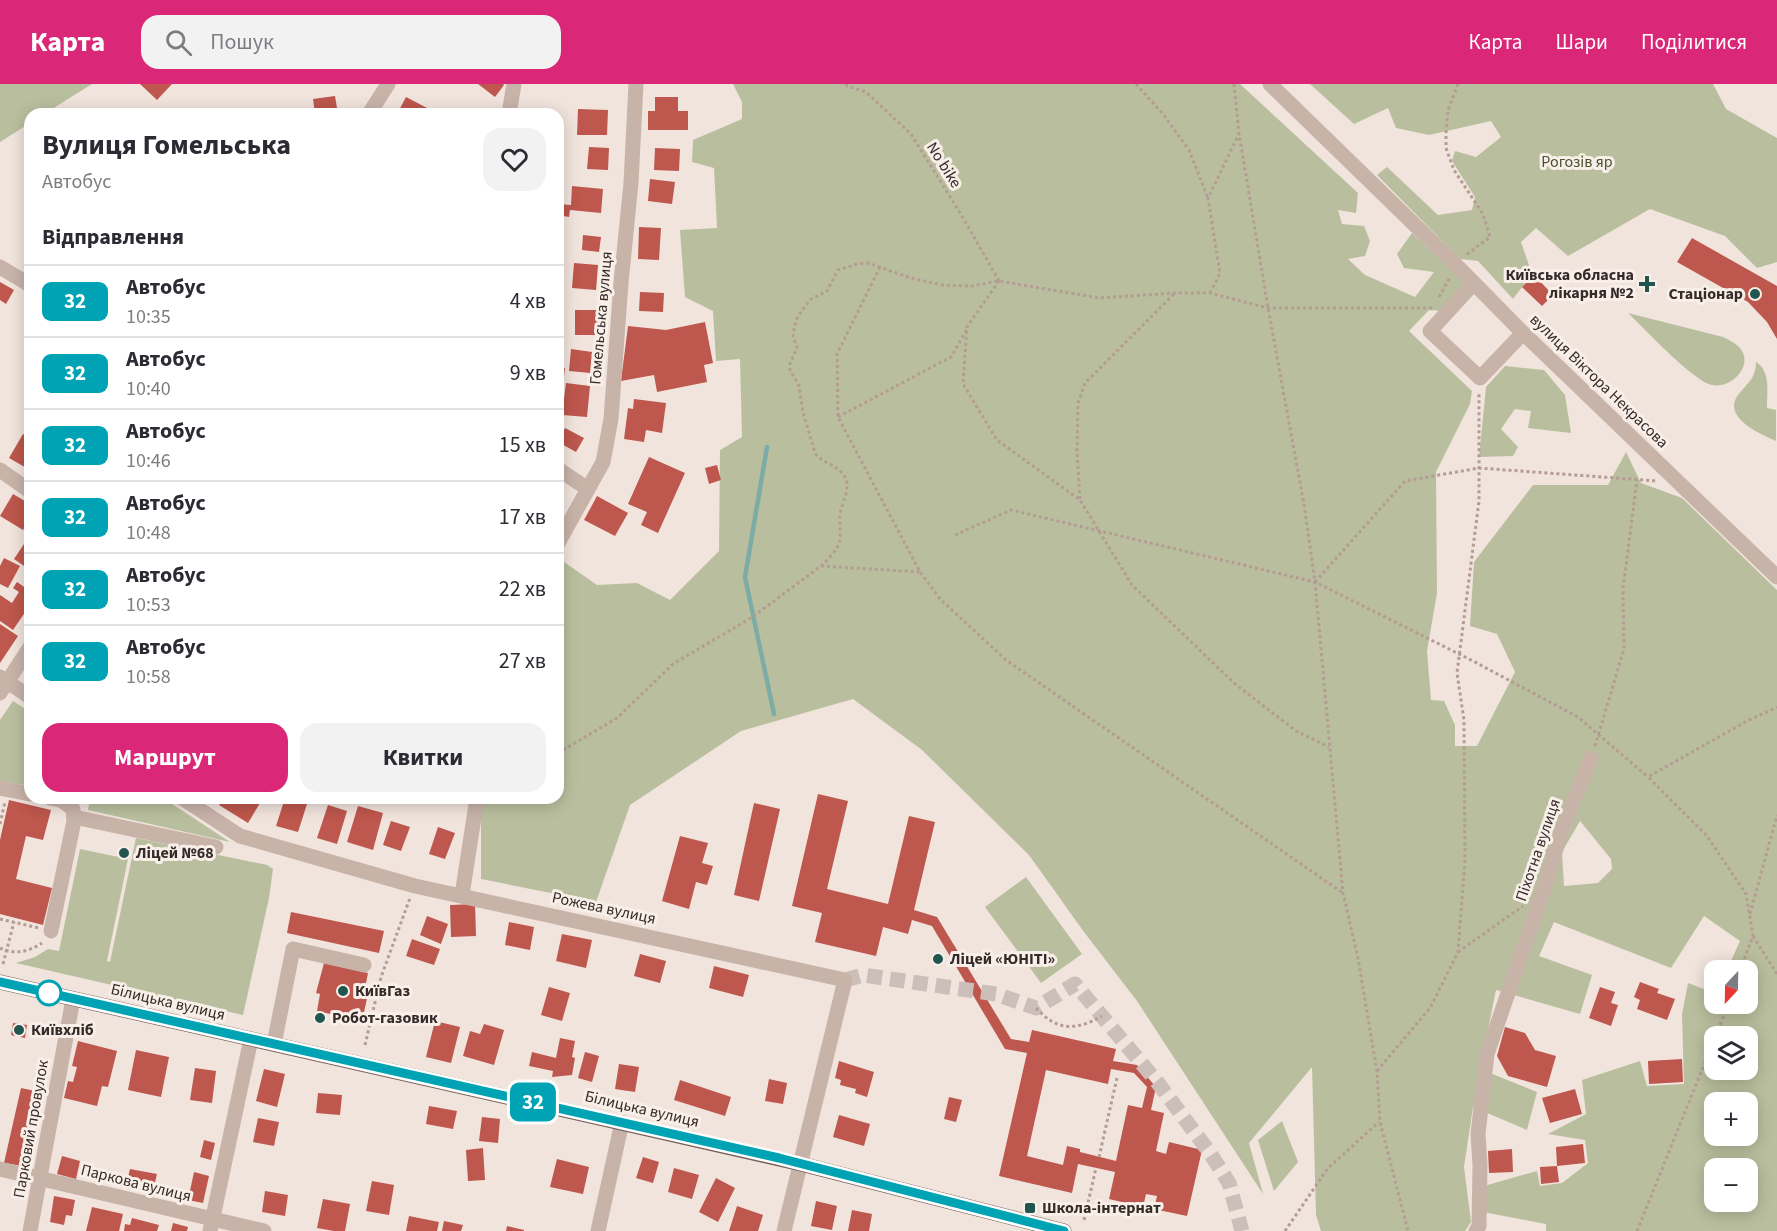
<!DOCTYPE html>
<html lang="uk">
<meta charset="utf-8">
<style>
:root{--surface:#fff;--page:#f2f2f3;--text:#2b2b33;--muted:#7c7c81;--line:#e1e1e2;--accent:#db2777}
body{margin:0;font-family:"Source Sans 3",sans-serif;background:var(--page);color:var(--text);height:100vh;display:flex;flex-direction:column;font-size:22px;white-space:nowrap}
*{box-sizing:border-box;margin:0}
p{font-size:20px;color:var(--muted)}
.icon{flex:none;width:33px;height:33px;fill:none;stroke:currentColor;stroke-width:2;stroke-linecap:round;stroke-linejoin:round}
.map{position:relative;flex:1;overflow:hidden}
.drawer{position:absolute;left:24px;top:24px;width:540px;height:696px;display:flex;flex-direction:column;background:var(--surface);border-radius:18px;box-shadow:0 3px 15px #0003}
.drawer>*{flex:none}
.badge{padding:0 12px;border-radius:9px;font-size:21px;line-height:39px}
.needle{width:39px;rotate:202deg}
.tools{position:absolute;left:1704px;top:876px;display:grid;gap:12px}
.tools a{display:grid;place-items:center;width:54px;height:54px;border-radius:12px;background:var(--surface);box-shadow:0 3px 15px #0003;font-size:30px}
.map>.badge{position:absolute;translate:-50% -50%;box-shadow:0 0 0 3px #fff}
h2{padding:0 18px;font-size:22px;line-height:54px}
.round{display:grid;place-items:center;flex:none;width:63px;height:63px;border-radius:18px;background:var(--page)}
.headline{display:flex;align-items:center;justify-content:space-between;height:102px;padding:0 18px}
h1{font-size:28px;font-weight:700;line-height:45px}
.button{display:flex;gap:12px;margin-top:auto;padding:12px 18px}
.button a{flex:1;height:69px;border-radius:18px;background:var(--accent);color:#fff;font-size:24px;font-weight:700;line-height:69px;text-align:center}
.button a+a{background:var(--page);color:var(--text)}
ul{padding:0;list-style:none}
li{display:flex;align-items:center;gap:18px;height:72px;padding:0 18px;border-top:2px solid var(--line)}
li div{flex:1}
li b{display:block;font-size:22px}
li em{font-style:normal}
li .badge{min-width:66px;font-weight:700;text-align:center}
header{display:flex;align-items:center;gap:36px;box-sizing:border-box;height:84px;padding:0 30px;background:var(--accent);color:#fff}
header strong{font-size:28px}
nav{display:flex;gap:33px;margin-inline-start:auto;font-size:21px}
.search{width:420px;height:54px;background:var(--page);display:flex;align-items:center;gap:15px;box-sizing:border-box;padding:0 21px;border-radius:18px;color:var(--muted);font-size:22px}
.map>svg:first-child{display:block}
.green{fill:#b9bf9e;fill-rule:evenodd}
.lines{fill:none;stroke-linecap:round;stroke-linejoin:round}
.stream{stroke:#7daca7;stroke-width:4.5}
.building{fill:#be574d;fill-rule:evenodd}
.minor-tunnel{stroke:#ccbfb9;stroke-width:15;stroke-dasharray:15 8;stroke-linecap:butt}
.path{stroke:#b49c94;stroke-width:3;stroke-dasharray:3 3;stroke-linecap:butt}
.minor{stroke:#c8b3a9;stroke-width:15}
.major{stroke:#77605b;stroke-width:15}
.line-casing{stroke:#fff;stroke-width:14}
.line{stroke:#00a3b4;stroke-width:9}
.poi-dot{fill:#215550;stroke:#f8efe9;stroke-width:2}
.stop-dot{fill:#fff;stroke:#00a3b4;stroke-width:3}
.labels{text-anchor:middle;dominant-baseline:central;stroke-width:6;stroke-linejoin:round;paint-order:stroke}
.park-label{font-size:16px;fill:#4b522e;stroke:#f8efe9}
.street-label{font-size:16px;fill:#362b29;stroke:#f8efe9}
.poi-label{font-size:16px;font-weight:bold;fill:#362b29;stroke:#f8efe9;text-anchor:start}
</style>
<header>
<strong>Карта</strong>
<div class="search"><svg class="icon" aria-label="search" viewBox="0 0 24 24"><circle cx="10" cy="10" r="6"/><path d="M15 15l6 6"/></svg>Пошук</div>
<nav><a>Карта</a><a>Шари</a><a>Поділитися</a></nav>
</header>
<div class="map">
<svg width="1777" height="1147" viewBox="0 0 1777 1147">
<rect width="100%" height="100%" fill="#f1e4dd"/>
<!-- green -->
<g class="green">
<path d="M0,0H92L44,30H30V39L0,58Z"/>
<path d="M733,0H1240L1358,109L1356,129L1338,126L1342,140L1364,142L1370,157L1365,172L1348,175L1365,191L1415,213L1434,188L1404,184L1397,170L1412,149L1466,200L1442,227L1429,226L1409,247L1472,307L1470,320L1436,388L1437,509L1427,567L1431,616L1444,617L1455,641V662H1477L1515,588L1497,550L1470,542L1474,478L1533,401H1608L1626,368L1641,399L1682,414L1777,506V1147H1546V1140L1483,1128L1484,1102L1537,1087L1540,1102L1562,1099L1588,1079L1585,1056L1548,1050L1586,1030L1582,996L1640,977L1647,1002L1684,1000L1682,930L1688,899L1714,909V920H1748V886H1727L1740,857L1704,832L1671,884L1554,838L1539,872L1592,891L1580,930L1496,906L1480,985L1537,1008L1527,1046L1473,1023L1464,1083L1471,1138L1465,1147H1321L1316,1131L1312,983L1249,1059L1263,1110L1137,917L1084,848L1029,771L922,666L853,615L741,647L630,721L596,818L481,795V722L485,714H558V484L564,478L597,501L637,499L670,516L719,467L720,366L742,353L740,275L716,277L713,227L685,213L680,146L717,144L714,84L692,78L693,56L742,35V18ZM1580,737L1611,775L1612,785L1598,799L1564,802L1562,768ZM1714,952H1748V986H1714ZM1714,1018H1748V1052H1714ZM1714,1084H1748V1118H1714Z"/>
<path d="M1310,0H1713L1726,25L1777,54V178L1757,184L1725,152L1650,125L1568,172L1536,144L1521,158L1532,190L1513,215L1478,177L1460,175L1377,91L1387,83L1438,131L1472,126L1475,113L1452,77L1455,67L1476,73L1501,53L1491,37L1429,51L1396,44L1388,24L1354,40Z"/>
<path d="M1628,229L1723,253C1729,256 1738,260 1742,267C1752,284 1730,305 1712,301C1693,297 1645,245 1628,229Z"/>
<path d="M1756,278C1771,287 1767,309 1767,324L1776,326V357C1762,351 1725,335 1736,314C1741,306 1749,300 1753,292C1755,288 1756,282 1756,278Z"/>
<path d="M1505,282L1544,286L1565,311L1571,349L1528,344L1531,327L1515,325L1501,345L1518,363L1513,372L1479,373L1486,303Z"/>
<path d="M13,617L30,628V702L0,697V636Z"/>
<path d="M90,714H163L230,758L88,726Z"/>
<path d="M136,754L267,781L273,785L269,814L243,931L16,879L35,873L48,865L59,867L80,765L128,775L107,877L110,878Z"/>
<path d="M1026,793L1082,870L1041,899L985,823Z"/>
<path d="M1282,1037L1298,1078L1274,1107L1258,1056Z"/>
</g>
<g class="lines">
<!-- stream -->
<path class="stream" d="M767,363L745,493L774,630"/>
</g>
<!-- building -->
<g class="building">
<path d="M140,0H172L157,16Z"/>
<path d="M478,0H503L504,1L495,13Z"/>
<path d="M335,12L338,30H315L313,15Z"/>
<path d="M406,13L429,25L426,30H397Z"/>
<path d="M655,13H678V27H688V46H648V27H655Z"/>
<path d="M578,25L608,26L607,51H577Z"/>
<path d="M589,63L609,64L608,86L587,85Z"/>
<path d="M655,64L680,65L679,87L654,86Z"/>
<path d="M650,95L675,98L672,120L648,117Z"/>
<path d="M572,102L603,105L601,129L570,126L569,133L558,131V120L571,121Z"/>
<path d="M639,143L661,144L659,176L638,175Z"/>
<path d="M583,151L601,153L599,168L582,166Z"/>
<path d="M1692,154L1777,202V255L1767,238L1748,218L1677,178Z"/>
<path d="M574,179L598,181L596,206L572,204Z"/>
<path d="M1534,191L1553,211L1542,222L1522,203Z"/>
<path d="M0,198L14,206L6,220L0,216Z"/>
<path d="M640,208L664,209L663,228L639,227Z"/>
<path d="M575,226H598L599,251H575Z"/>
<path d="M705,238L713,279L704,281L707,298L657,308L654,291L621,297L628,242L666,246Z"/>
<path d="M571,265L592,268L590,289L569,287Z"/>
<path d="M558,284H565L563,301H558Z"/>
<path d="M566,299L590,302L587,333L562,331Z"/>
<path d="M634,315L666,319L662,349L646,346L644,358L624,355L628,324L633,325Z"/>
<path d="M565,344L584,354L576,368L558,358Z"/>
<path d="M23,350L30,354V386L9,374Z"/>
<path d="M649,373L685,389L658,449L641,441L647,428L628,420Z"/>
<path d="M717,381L721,396L709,400L705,384Z"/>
<path d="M13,410L30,420V434L23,446L0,432Z"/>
<path d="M597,412L628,429L615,452L584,436Z"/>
<path d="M24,460L30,465V486L14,475Z"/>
<path d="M4,474L20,482L8,504L0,500V482Z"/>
<path d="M17,498L30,507V521L13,546L0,537V511L12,519L19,508L13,504Z"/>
<path d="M0,540L18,552L0,579Z"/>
<path d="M30,588V602L24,598Z"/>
<path d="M818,710L848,717L827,805L888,820L909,732L935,738L914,826L937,833L1011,955L1029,958L1032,946L1116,965L1113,977L1137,981L1156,1003L1151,1026L1164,1029L1156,1067L1166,1070L1169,1058L1202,1066L1187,1132L1154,1125L1157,1112L1146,1110L1143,1123L1109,1115L1115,1088L1078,1080L1072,1109L999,1092L1027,969L1005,965L932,842L912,836L908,850L883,843L876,872L815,858L822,829L792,822ZM1111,985L1134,989L1147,1003L1142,1024L1128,1021L1116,1077L1080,1068V1065L1067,1062L1063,1081L1027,1072L1046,986L1108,1000Z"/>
<path d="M224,714H241L243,716L244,714H263L248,739L219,721Z"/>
<path d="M285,714L307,720L298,748L276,742Z"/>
<path d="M9,716L51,726L43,756L26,752L16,795L52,804L43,841L0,830V756Z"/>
<path d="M754,719L780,725L759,817L734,811Z"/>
<path d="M328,721L347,727L337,760L317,754Z"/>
<path d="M358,722L383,729L373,766L347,758Z"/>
<path d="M391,737L410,743L401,767L383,761Z"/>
<path d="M438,743L455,749L445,775L429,770Z"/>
<path d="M680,752L708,759L702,779L713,782L707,801L696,798L689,825L662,817Z"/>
<path d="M475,820L476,852L451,853L450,821Z"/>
<path d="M291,828L384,847L379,869L287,849Z"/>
<path d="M427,832L448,840L441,860L420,851Z"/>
<path d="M509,838L534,843L530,866L505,861Z"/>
<path d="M562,850L592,856L586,884L556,877Z"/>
<path d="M412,855L440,865L434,881L406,872Z"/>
<path d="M640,870L666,877L660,899L634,892Z"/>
<path d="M324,879L368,889L365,904L369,905L363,933L346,929L344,933L317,927L320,910L316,909Z"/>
<path d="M714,882L749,891L743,913L709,904Z"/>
<path d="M1640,898L1659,905L1657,909L1675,915L1667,936L1637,925L1640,916L1634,913Z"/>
<path d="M549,903L570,909L562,937L541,931Z"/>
<path d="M1600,903L1615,908L1611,919L1618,921L1611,942L1589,934Z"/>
<path d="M435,937L460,943L451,979L426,973Z"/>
<path d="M13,939L27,941L25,954L11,951Z"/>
<path d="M484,940L504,946L494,981L463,972L470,947L480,950Z"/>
<path d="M1505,943L1525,949L1535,966L1556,972L1547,1003L1508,992L1497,972Z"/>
<path d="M560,954L575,957L572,973L575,974L572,991L552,993L553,987L529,982L532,968L556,974Z"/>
<path d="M78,957L117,967L108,1003L102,1002L97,1022L64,1014L68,997L73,998L77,983L72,982Z"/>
<path d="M136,966L169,973L161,1013L128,1006Z"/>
<path d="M585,968L599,972L592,998L578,994Z"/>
<path d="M1682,975L1683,998L1649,1000L1648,977Z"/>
<path d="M839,977L874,988L867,1013L855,1009L856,1005L840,1001L841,996L835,994Z"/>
<path d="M619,980L639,983L635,1008L615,1005Z"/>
<path d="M195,984L216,987L212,1019L190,1016Z"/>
<path d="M264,985L285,990L277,1023L256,1017Z"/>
<path d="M769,995L787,999L783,1020L765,1017Z"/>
<path d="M680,996L731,1013L725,1032L674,1016Z"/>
<path d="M21,1004L40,1008L23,1082L4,1079Z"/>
<path d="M1575,1005L1582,1030L1550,1039L1542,1014Z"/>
<path d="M318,1009L342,1011L340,1031L316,1029Z"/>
<path d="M949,1013L962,1016L956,1038L944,1035Z"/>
<path d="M429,1022L457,1027L453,1045L426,1040Z"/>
<path d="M839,1031L870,1040L864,1062L833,1053Z"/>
<path d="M482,1033L500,1035L498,1059L479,1057Z"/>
<path d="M258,1034L279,1038L274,1062L253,1058Z"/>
<path d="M204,1056L215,1059L211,1076L200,1073Z"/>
<path d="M1583,1060L1585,1079L1557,1082L1556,1063Z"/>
<path d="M483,1064L485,1096L468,1097L466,1066Z"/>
<path d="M1512,1065L1513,1088L1489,1089L1488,1067Z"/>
<path d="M62,1072L80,1077L76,1095L57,1090Z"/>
<path d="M643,1073L659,1078L653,1099L636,1094Z"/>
<path d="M557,1075L589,1083L583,1110L550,1103Z"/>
<path d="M1557,1082L1559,1098L1541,1100L1540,1083Z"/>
<path d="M674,1084L699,1091L692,1115L668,1108Z"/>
<path d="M130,1085L157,1090L153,1107L126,1102Z"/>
<path d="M194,1088L209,1092L203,1119L188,1116Z"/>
<path d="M716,1094L735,1104L718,1138L699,1128Z"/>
<path d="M372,1097L394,1101L389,1131L366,1127Z"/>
<path d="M265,1107L288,1111L285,1132L262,1128Z"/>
<path d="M54,1112L75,1116L72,1132L66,1131L64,1141L50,1138Z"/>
<path d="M323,1115L350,1120L345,1147H334L317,1144Z"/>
<path d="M816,1117L837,1122L832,1146L811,1142Z"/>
<path d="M737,1122L763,1131L758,1147H729Z"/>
<path d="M92,1123L123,1130L119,1147H86Z"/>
<path d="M852,1126L872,1130L869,1147H848Z"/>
<path d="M409,1132L439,1138L437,1147H406Z"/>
<path d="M132,1134L159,1141L157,1147H124L125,1140L130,1141Z"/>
<path d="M444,1137L463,1141L461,1147H442Z"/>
<path d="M173,1139L188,1143L187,1147H171Z"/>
<path d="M507,1142L524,1146V1147H506Z"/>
</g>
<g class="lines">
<!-- minor-tunnel -->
<path class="minor-tunnel" d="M845,896L863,891L996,910L1036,924L1075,900L1158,999L1210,1069L1229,1099L1242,1147"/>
<!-- path -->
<g class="path">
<path d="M846,0L847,2L866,8L911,50L962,132L999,197"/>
<path d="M1136,0L1163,30L1189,66L1208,114"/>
<path d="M1234,0L1239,49L1268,224L1304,420L1315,498L1343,809L1358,874L1377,988L1380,1038L1408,1147"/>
<path d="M1458,0L1448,26L1446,49V64L1454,86L1483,130L1490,153L1466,171"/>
<path d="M880,183L837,270L838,333L920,488L940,515L1006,576L1343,809"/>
<path d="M999,197L967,243L963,300L997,356L1080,416L1132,501L1234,599L1296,647L1329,663"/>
<path d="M1210,209L1220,189L1208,114L1239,50"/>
<path d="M1439,213L1450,193"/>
<path d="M838,333L951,273L967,245"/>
<path d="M1080,415L1077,369L1078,319L1085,299L1174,210"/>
<path d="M955,451L1011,426L1315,498L1473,577L1578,633L1648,693"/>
<path d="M821,482C828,475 838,466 840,456C841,448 839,440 840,432C841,417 855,402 841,388C834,380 822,379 815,369L803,328L799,302L790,286V280L797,263L793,252L794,245L797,234L802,226L811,215L827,207L838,186L857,180L868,179L911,194L942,201L971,202L999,197L1099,214L1175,209H1210L1268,224H1433"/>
<path d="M1315,498L1405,397L1479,384L1657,397"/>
<path d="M1595,662L1624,565L1623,505L1637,396"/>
<path d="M558,669L617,634L673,580L751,534L821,482L920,488"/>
<path d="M0,740L5,718"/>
<path d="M1750,830L1777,731"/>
<path d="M0,835L39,844"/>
<path d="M1753,852L1777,890"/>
<path d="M0,864C15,871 28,868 42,859"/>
<path d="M1458,868L1523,822"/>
<path d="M3,880L14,838"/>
<path d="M1740,886L1753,852L1746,810L1707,752L1648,693L1747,637L1777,623"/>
<path d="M1036,924C1057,947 1076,947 1102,932"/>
<path d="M1716,952L1728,920"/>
<path d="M365,961L381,893L410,814"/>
<path d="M1377,987L1430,924L1458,868L1465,776L1464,636L1457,589L1479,417V308"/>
<path d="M1099,1073L1117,994"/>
<path d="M1084,1136L1096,1084"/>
<path d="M1285,1147L1328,1084L1379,1038"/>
<path d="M1637,1147L1714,956"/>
</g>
<!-- minor -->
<g class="minor">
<path d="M1270,0L1456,181L1523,249L1777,493"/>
<path d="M369,30L388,0"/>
<path d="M509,30L514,0"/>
<path d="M0,183L30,201"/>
<path d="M1474,199L1430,247L1480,294L1523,249"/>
<path d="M558,385L588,405"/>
<path d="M0,386L30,407"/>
<path d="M558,459L603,378L611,335L621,199L631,99L636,0"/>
<path d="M0,593L30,613"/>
<path d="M0,609L30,563"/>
<path d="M0,704L30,710"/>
<path d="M50,714L61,716L73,725L74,737L51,847"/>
<path d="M182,714L240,752L415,802L845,896L784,1147"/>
<path d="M74,733L216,763"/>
<path d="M462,811L477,714"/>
<path d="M274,960L293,865L364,881"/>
<path d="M0,1085L264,1147"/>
<path d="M30,1147L73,915"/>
<path d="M210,1147L251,955"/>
<path d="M598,1147L622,1038"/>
<path d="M1476,1147L1479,1142L1480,1081L1478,1050L1487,970L1543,808L1561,748L1591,674"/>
</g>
<!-- major -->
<path class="major" d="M0,898L801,1080L1064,1147"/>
</g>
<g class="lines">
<!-- line casing -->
<g class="line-casing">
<path id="line" d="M0,898L779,1074L1064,1147"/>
</g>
<!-- line -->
<use href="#line" class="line"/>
</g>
<!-- markers -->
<g class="poi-dot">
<path d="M1644 191h6v6h6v6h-6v6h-6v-6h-6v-6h6z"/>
<circle cx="1755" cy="210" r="6"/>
<circle cx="124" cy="769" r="6"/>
<circle cx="938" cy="875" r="6"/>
<circle cx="343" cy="907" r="6"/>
<circle cx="320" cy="934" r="6"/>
<circle cx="19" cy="946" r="6"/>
<rect x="1024" y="1118" width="12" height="12" rx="3"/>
</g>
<circle class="stop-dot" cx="49" cy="909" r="12"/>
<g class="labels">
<!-- park labels -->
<g class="park-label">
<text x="1577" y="78">Рогозів яр</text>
</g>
<!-- street labels -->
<g class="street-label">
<text transform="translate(944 81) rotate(58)">No bike</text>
<text transform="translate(601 234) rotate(-85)">Гомельська вулиця</text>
<text transform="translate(1599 297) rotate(44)">вулиця Віктора Некрасова</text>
<text transform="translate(1538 766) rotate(-71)">Піхотна вулиця</text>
<text transform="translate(604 824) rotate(12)">Рожева вулиця</text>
<text transform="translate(168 918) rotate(13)">Білицька вулиця</text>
<text transform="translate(642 1025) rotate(13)">Білицька вулиця</text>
<text transform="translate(31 1045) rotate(-80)">Парковий провулок</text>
<text transform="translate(136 1099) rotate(14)">Паркова вулиця</text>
</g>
<!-- poi labels -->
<g class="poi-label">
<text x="1634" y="191" text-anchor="end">Київська обласна<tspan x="1634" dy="18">лікарня №2</tspan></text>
<text x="1743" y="210" text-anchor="end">Стаціонар</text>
<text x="136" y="769">Ліцей №68</text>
<text x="950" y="875">Ліцей «ЮНІТІ»</text>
<text x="355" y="907">КиївГаз</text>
<text x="332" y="934">Робот-газовик</text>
<text x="31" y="946">Київхліб</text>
<text x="1042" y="1124">Школа-інтернат</text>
</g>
</g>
</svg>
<div class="tools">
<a><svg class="needle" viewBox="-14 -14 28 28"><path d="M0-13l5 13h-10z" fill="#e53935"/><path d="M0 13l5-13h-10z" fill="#7c7c81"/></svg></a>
<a><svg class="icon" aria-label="layers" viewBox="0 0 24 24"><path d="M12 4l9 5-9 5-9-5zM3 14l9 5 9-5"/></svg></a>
<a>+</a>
<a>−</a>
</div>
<b class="badge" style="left:533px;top:1018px;background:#00a3b4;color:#fff">32</b>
<section class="drawer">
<div class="headline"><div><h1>Вулиця Гомельська</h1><p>Автобус</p></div><a class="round"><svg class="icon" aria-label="heart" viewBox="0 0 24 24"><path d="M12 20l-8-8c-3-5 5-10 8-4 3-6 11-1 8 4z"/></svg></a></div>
<h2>Відправлення</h2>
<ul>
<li><span class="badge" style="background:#00a3b4;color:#fff">32</span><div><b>Автобус</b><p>10:35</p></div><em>4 хв</em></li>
<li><span class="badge" style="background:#00a3b4;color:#fff">32</span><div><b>Автобус</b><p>10:40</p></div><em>9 хв</em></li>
<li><span class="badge" style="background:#00a3b4;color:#fff">32</span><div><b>Автобус</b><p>10:46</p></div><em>15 хв</em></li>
<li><span class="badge" style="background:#00a3b4;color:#fff">32</span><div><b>Автобус</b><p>10:48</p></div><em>17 хв</em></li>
<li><span class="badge" style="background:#00a3b4;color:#fff">32</span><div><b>Автобус</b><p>10:53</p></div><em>22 хв</em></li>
<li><span class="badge" style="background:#00a3b4;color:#fff">32</span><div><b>Автобус</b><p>10:58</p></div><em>27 хв</em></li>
</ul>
<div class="button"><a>Маршрут</a><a>Квитки</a></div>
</section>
</div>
